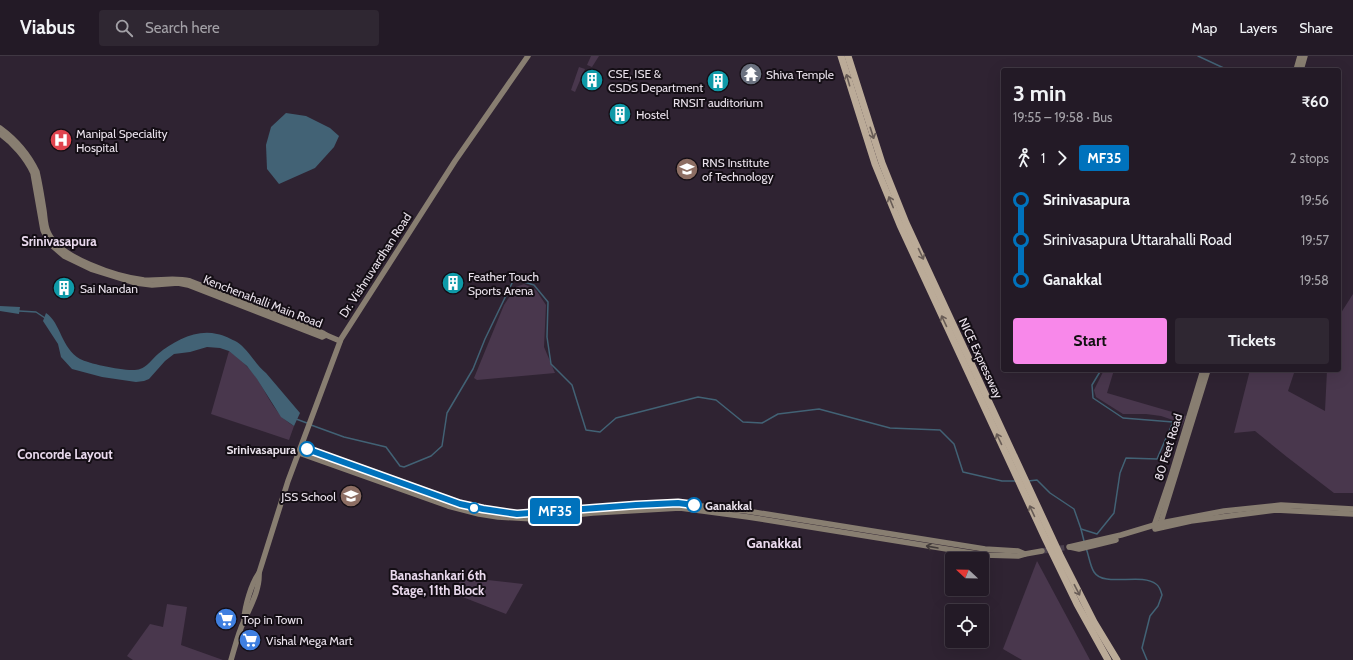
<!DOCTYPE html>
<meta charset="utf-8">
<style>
:root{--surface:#231a26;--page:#2f2732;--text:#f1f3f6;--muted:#a3a1a7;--line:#403843;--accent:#f888ea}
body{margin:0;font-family:Cabin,sans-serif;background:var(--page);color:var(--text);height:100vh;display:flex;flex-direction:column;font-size:15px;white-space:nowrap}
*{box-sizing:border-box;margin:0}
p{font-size:13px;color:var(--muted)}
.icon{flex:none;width:22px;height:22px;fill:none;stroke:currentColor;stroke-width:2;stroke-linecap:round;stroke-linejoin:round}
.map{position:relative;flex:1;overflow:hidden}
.panel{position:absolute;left:1001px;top:12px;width:340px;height:304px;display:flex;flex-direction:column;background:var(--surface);border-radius:4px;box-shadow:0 4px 16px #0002,0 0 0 1px var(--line)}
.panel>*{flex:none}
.badge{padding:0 8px;border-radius:3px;font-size:14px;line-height:26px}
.needle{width:26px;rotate:292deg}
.tools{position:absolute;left:945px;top:496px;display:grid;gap:8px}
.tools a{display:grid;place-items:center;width:44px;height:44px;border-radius:4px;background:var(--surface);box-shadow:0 4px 16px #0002,0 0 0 1px var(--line);font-size:20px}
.map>.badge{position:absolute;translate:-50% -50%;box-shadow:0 0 0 2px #fff}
.legs{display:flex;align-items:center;gap:6px;height:44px;padding:0 12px;font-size:13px}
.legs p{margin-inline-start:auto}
.headline{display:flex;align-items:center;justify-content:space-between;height:68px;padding:0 12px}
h1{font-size:22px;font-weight:700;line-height:30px}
.cta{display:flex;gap:8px;margin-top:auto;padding:8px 12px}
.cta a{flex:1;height:46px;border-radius:4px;background:var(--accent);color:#111;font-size:16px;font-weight:700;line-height:46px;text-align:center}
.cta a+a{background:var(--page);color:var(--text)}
ul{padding:0 12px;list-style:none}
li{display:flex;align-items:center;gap:14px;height:40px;font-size:15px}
li i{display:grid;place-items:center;width:6px;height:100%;margin:0 5px;background:currentColor}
li i::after{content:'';width:10px;height:10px;margin:-5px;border:3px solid;border-radius:50%;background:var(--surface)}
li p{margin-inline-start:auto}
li:first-child i{background:linear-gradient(#0000 50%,currentColor 0)}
li:last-child i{background:linear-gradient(currentColor 50%,#0000 0)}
header{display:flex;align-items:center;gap:24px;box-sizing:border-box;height:56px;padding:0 20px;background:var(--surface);border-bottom:1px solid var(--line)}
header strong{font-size:19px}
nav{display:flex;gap:22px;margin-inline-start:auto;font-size:14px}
.search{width:280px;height:36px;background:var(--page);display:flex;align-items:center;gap:10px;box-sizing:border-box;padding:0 14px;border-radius:4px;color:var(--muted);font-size:15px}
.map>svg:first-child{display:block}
.green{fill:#49374d}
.water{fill:#426275}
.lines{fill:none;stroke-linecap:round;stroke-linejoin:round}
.stream{stroke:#426275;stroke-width:1.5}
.secondary-tunnel{stroke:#4b404e;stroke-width:5.5;stroke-dasharray:5.5 3;stroke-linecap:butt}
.secondary{stroke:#887e71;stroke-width:5.5}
.motorway{stroke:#bbab98;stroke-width:7}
.oneway{stroke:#685c56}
.oneway2{stroke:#423b3a}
.line-1-casing{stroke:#fff;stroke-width:9}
.line-1{stroke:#0072bc;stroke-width:6}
.stop-1-dot{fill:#fff;stroke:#0072bc;stroke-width:2}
.labels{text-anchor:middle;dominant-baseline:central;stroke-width:4;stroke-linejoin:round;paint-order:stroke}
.poi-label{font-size:12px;fill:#eae2ec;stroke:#140e15;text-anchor:start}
.street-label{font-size:12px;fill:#eae2ec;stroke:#140e15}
.stop-label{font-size:12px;font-weight:bold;fill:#eae2ec;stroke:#140e15;text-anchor:end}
.neighbourhood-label{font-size:13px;font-weight:bold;fill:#e9d9ed;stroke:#140e15}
.quarter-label{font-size:14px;font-weight:bold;fill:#e9d9ed;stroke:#140e15}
</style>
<header>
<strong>Viabus</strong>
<div class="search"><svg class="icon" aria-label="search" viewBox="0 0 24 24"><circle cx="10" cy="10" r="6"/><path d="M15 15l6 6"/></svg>Search here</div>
<nav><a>Map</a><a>Layers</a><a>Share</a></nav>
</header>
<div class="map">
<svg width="1353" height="604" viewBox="0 0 1353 604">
<rect width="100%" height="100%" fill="#2f2332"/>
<!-- green -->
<g class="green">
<path d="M591,0H599L592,11L587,9Z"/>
<path d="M579,11L585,13L575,36L571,34Z"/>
<path d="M524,228L536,234L546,249L544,291L555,317L477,324L474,322L504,249L516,231Z"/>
<path d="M1353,238V437H1334L1287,401L1255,375L1234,377L1250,314H1295L1288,335L1325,355L1327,314H1339V260Z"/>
<path d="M229,295C240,303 250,312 258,324C268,340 276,360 294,370L289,384L211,358Z"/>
<path d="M1104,314H1114L1107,337L1186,360L1181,372L1173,364L1161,360L1146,358H1123L1096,341L1094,334Z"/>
<path d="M1037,505L1090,604H1022L1003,593Z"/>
<path d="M461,521L523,528L506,558L455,538Z"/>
<path d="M167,548L187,551L181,589L223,604H133L127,600L150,568L163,571Z"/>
</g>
<!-- water -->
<g class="water">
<path d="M286,57L306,60L330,72L339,80L334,91L315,112L279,128L267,113L266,89L271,71Z"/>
<path d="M0,250L20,251L19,258L0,255Z"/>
<path d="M46,257C61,267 61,292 80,303C90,308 130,317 140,313C147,311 152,303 158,298C174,285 196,273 217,278C224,279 231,283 237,286C247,292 256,309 266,317L300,357L294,370L281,361L257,323L247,310L229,295L220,292L207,291L190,296L174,298L165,305L149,323L144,325L136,326L102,321L72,313L61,301L58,288L43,265Z"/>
</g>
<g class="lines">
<!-- stream -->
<g class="stream">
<path d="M1198,0L1228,14"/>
<path d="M19,255L36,256L45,262"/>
<path d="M296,363L307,367"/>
<path d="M311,369L344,381L386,391L400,410L404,411L431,400L442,390L447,357L473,313L485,283L514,223L534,229L548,246L547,281L551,308L572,329L586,374L600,376L616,362L698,341L716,344L743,366L762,367L778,358L819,353L890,372L940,374L954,388L963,416L1002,425H1016"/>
<path d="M1028,425L1037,424L1050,437L1074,453L1081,473L1097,478L1114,457L1120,417L1126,402L1157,403L1173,366L1123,362L1093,342L1092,329L1101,314"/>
<path d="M1081,473L1084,485"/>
<path d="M1086,492C1089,500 1090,510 1094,516C1104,532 1141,516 1156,528C1159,530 1161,535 1162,539L1158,550L1150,560L1142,592L1147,604"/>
</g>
<!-- secondary-tunnel -->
<path class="secondary-tunnel" d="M1042,495L1069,491"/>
<!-- secondary -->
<g class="secondary">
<path d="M1296,14L1300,0"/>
<path d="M1301,14L1305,0"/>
<path d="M0,72C15,83 29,99 37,116C40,129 42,142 44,155C45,162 45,170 48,176C59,202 117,221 144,224C159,225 174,221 190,225L323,277L326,279L340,285"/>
<path d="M0,78C13,87 26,102 33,117L43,174L49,187L64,200L91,213L136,227L152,229L178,227L188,229L322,281L326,279"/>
<path d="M301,391L460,448L483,453L517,458L637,449L683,448L747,455L985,493L1018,495L1025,498"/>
<path d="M299,397L448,450L479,458L498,461L534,463L593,457L680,452L748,461L984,499L1018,500L1025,498L1042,495"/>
<path d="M1160,469L1208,314"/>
<path d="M1154,470L1171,420L1203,314"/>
<path d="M1155,473L1191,465L1276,454L1353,458"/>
<path d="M1069,491L1121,479L1161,467L1224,455L1281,449L1353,453"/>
<path d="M1070,491L1079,493L1116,484"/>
<path d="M244,563C245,550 251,528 259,517"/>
<path d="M231,604C235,591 238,577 244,565C250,551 260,534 259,517L288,425L341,283L455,105L528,0"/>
</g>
<!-- motorway -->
<g class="motorway">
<path d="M841,0L875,108L900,169L1045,482L1077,548L1108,604"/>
<path d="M848,0L882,107L906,167L1060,499L1094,566L1117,604"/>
</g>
</g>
<!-- one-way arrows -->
<defs><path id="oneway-shaft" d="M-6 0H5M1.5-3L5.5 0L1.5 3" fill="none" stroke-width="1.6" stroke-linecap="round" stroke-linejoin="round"/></defs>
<g class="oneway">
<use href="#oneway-shaft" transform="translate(848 24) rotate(-106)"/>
<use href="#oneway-shaft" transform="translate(872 77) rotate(72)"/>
<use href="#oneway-shaft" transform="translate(891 146) rotate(-112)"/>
<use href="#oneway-shaft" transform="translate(921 198) rotate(65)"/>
<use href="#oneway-shaft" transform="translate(944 265) rotate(-115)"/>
<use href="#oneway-shaft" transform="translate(999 383) rotate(-115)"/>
<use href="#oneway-shaft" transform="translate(1032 455) rotate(-115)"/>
<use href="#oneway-shaft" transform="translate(1077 534) rotate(63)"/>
</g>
<use class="oneway2" href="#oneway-shaft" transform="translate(932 491) rotate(-170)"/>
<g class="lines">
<!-- line-1 casing -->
<g class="line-1-casing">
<path id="line-1" d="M307,393L460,448L483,453L517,458L636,449L678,447L694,449"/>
</g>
<!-- line-1 -->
<use href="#line-1" class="line-1"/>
</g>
<!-- icons -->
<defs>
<g id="temple-disc" transform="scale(1.15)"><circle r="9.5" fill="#6b7280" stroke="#140e15"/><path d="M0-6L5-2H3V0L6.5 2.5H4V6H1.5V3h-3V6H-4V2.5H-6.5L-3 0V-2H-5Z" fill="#fff"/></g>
<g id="building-disc" transform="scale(1.15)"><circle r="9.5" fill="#0f9aa8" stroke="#140e15"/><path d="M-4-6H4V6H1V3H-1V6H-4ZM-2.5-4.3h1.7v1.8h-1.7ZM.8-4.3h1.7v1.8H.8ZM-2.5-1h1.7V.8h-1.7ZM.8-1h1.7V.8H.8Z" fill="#fff"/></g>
<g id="hospital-disc" transform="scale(1.15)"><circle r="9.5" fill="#e0444e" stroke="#140e15"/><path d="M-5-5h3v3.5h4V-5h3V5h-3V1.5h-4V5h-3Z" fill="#fff"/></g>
<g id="university-disc" transform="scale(1.15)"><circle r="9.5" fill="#8d6e63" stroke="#140e15"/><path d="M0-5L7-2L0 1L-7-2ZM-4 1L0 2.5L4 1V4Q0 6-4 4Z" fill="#fff"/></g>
<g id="school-disc" transform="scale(1.15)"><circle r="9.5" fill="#8d6e63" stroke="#140e15"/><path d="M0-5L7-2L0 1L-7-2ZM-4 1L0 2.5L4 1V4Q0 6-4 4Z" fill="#fff"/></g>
<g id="supermarket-disc" transform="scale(1.15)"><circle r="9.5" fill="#3f7fe0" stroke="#140e15"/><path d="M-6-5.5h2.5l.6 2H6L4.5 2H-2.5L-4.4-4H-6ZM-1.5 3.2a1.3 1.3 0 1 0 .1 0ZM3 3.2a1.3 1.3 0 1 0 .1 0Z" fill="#fff"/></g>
</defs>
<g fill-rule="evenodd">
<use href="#temple-disc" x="751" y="18"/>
<use href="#building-disc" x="592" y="24"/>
<use href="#building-disc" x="718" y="25"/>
<use href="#building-disc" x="620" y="58"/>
<use href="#hospital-disc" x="61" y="84"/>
<use href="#university-disc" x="687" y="113"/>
<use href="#building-disc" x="453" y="227"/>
<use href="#building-disc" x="64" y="232"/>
<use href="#school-disc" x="351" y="440"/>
<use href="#supermarket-disc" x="226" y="563"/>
<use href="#supermarket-disc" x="250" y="584"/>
</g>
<!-- markers -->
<g class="stop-1-dot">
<circle cx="307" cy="393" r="7"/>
<circle cx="694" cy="449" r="7"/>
<circle cx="474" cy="452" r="5"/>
</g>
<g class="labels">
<!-- poi labels -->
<g class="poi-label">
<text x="608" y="17">CSE, ISE &amp;<tspan x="608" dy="14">CSDS Department</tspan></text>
<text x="766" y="18">Shiva Temple</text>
<text x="718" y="46" text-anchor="middle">RNSIT auditorium</text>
<text x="636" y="58">Hostel</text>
<text x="76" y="77">Manipal Speciality<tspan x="76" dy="14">Hospital</tspan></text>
<text x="702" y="106">RNS Institute<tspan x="702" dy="14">of Technology</tspan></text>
<text x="468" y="220">Feather Touch<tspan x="468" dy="14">Sports Arena</tspan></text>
<text x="80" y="232">Sai Nandan</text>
<text x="336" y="440" text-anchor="end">JSS School</text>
<text x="242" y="563">Top in Town</text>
<text x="266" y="584">Vishal Mega Mart</text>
</g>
<!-- street labels -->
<g class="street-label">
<text transform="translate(375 209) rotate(-57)">Dr. Vishnuvardhan Road</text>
<text transform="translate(263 245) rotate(21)">Kenchenahalli Main Road</text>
<text transform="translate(981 302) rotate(65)">NICE Expressway</text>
<text transform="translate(1168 391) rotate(-73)">80 Feet Road</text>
</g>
<!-- stop labels -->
<g class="stop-label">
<text x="296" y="393">Srinivasapura</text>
<text x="705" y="449" text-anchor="start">Ganakkal</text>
</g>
<!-- neighbourhood labels -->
<g class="neighbourhood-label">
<text x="59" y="185">Srinivasapura</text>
<text x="65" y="398">Concorde Layout</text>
<text x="438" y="519">Banashankari 6th<tspan x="438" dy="15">Stage, 11th Block</tspan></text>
</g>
<!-- quarter labels -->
<g class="quarter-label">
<text x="774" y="487">Ganakkal</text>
</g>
</g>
</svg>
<div class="tools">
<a><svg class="needle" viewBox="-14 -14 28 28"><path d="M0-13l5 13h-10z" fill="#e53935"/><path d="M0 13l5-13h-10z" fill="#a3a1a7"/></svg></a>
<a><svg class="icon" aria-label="locate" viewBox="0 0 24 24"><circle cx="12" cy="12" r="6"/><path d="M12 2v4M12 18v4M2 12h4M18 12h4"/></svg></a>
</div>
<b class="badge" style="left:555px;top:455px;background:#0072bc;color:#fff">MF35</b>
<section class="panel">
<div class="headline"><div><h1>3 min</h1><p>19:55 – 19:58 · Bus</p></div><b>₹60</b></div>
<div class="legs"><svg class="icon" aria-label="walk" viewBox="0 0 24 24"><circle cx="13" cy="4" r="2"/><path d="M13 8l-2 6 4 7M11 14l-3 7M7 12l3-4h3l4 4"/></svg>1<svg class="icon" aria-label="forward" viewBox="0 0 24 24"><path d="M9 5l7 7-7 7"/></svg><b class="badge" style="background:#0072bc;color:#fff">MF35</b><p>2 stops</p></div>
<ul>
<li><i style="color:#0072bc"></i><b>Srinivasapura</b><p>19:56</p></li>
<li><i style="color:#0072bc"></i><span>Srinivasapura Uttarahalli Road</span><p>19:57</p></li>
<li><i style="color:#0072bc"></i><b>Ganakkal</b><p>19:58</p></li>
</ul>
<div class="cta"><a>Start</a><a>Tickets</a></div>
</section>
</div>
